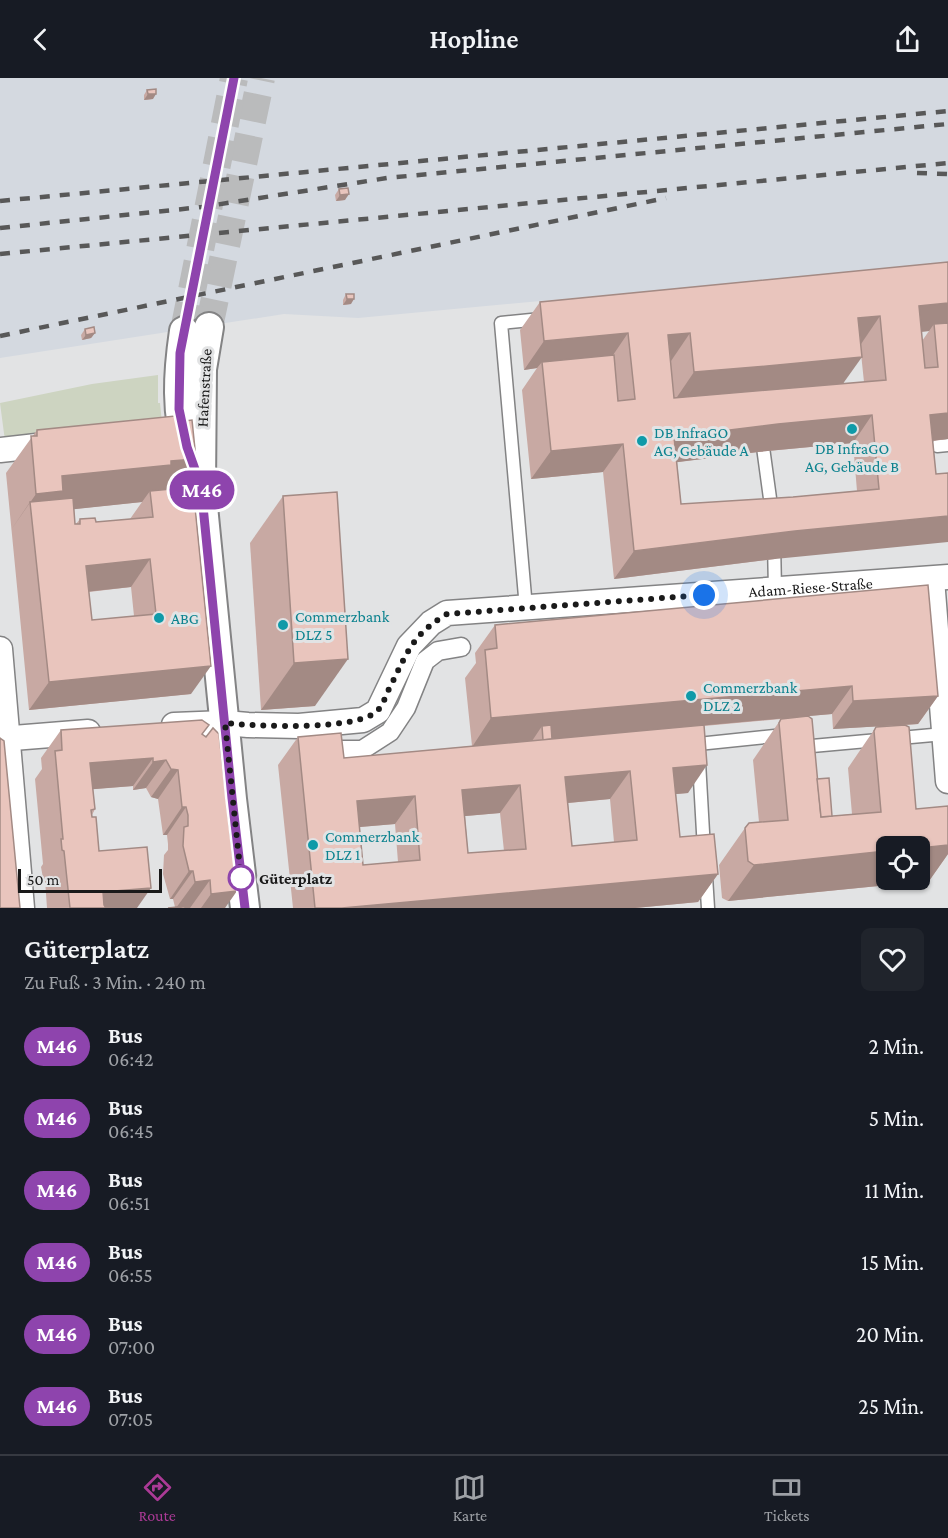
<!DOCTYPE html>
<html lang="de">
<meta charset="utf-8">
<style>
:root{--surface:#171b24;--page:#20242c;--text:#f1f3f6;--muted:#9ea1a6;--line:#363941;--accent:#ab3a96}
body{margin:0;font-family:"Crimson Pro",serif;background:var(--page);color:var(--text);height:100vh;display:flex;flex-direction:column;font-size:22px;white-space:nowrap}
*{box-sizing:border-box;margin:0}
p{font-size:20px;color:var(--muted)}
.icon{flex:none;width:33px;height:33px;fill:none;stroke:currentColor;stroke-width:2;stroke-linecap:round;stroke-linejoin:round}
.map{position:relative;height:830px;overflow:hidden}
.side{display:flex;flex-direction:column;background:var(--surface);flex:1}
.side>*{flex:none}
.badge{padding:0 12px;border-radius:20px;font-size:21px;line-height:39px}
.fabs{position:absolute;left:876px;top:758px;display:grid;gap:12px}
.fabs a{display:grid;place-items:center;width:54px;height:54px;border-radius:9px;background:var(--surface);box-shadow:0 2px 4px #0004;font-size:30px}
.scale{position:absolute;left:18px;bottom:15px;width:144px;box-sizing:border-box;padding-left:6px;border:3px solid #1a1a1a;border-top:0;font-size:16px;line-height:21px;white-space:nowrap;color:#1a1a1a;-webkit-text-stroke:4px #e2e3e4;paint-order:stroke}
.you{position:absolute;width:30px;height:30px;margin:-15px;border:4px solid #fff;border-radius:50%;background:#1a73e8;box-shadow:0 0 0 9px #1a73e833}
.map>.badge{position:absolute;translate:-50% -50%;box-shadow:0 0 0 3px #fff}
.round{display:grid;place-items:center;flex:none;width:63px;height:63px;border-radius:9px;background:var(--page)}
.headline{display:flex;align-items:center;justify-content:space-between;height:102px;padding:0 24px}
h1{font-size:28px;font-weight:600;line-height:45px}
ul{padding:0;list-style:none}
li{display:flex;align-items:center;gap:18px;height:72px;padding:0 24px}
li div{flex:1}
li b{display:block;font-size:22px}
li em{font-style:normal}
li .badge{min-width:66px;font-weight:700;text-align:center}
header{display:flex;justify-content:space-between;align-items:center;height:78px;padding:0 24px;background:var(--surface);font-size:27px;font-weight:600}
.dock{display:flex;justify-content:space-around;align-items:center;height:84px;border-top:2px solid var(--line);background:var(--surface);font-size:16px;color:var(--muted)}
.dock a{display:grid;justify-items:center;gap:3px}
.dock .active{color:var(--accent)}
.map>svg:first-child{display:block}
.built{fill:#d4d9e0}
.green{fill:#cdd4c1}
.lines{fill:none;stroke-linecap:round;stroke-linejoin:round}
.tertiary-tunnel{stroke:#babbbc;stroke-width:28;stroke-dasharray:28 14;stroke-linecap:butt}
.service-casing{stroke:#838384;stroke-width:15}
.pedestrian-casing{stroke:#838384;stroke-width:21}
.minor-casing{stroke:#838384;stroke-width:27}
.tertiary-casing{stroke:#838384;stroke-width:32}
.service{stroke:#fff;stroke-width:12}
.pedestrian{stroke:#fff;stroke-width:18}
.minor{stroke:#fff;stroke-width:24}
.tertiary{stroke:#fff;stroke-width:28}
.rail{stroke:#585858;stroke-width:4.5;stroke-dasharray:10 10;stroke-linecap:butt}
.wall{fill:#c8a9a3;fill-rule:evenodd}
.shaded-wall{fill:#a38a84}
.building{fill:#e9c5bd;stroke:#a38a84;stroke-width:1.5;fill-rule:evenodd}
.line-casing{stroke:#fff;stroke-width:14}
.line{stroke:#8e44ad;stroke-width:9}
.walk{stroke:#1a1a1a;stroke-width:6;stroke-dasharray:0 10.8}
.culture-dot{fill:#0f9aa8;stroke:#e2e3e4;stroke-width:2}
.stop-dot{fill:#fff;stroke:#8e44ad;stroke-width:3}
.labels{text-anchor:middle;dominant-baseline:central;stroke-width:6;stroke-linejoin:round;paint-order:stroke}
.street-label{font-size:16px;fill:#1a1a1a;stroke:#e2e3e4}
.culture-label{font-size:16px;fill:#0d838f;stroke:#e2e3e4;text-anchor:start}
.stop-label{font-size:16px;font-weight:bold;fill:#1a1a1a;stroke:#e2e3e4;text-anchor:start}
</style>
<header><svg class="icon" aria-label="back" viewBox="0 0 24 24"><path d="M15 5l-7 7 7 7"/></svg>Hopline<svg class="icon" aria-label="share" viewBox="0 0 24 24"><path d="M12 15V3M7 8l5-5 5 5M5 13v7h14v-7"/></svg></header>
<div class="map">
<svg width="948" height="830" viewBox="0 0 948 830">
<rect width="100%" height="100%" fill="#e2e3e4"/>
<!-- built -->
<path class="built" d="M0,0H948V185L358,240L284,236L0,280Z"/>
<!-- green -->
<path class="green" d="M158,297V325H160L162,345L5,363L0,325L92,306Z"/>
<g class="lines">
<!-- tertiary-tunnel -->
<g class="tertiary-tunnel">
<path d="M209,249L261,0"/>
<path d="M184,253L234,0"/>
</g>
<!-- service casing -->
<g class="service-casing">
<g id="service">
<path d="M762,362L772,435"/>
<path d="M937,368L948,367"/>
<path d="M774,464L775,512"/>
<path d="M526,530L501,245L541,241"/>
<path d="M800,662L812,668L944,656"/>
<path d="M704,772L698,666L784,657"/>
<path d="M706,798L708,830"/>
</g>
</g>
<!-- pedestrian casing -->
<g class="pedestrian-casing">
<path id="pedestrian" d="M320,672H362L390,654L406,630L425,583L438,573L461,569"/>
</g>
<!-- minor casing -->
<g class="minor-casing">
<g id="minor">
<path d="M0,372L54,366"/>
<path d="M932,501L948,703"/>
<path d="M0,571L22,830"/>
<path id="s1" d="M174,647L225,645L248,647L299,648L363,642L378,633L409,568L431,545L447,535L948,499"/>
<path d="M0,661L88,654"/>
</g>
</g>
<!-- tertiary casing -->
<g class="tertiary-casing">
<g id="tertiary">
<path d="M209,249L202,291L201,408L232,721L245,830"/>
<path d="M184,253C178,294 175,336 189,376"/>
</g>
</g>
<!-- service -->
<use href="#service" class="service"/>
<!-- pedestrian -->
<use href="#pedestrian" class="pedestrian"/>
<!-- minor -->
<use href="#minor" class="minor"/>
<!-- tertiary -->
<use href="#tertiary" class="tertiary"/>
<!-- rail -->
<g class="rail">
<path d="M917,95L948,96"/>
<path d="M0,123L948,33"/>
<path d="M0,150L202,129L387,100L948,46"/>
<path d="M0,176L948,85"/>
<path d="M0,258L666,120"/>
</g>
</g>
<!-- wall -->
<g class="wall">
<path d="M147,12L153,21L144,22V17Z"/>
<path d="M339,111L345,122L336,123L335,117Z"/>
<path d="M948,184V361L933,363L936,396L775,481L614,501L603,394L531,401L522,312L537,290L524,292L520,252L540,224ZM929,253L922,263L921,254ZM860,266L864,304L843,306ZM853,365L857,413L793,419L681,426L677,384L758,374Z"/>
<path d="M346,216L351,226L343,227V222Z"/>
<path d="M85,251L95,255L91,260L82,262L81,257Z"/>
<path d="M185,343L196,381L175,410L191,616L29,632L6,395L37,352ZM142,424L130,441L96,444L80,441L76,446H75L74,431ZM131,509L134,538L92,542L89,514Z"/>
<path d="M283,418L315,628L261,632L250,465Z"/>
<path d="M495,547L938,618L918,646L905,647L916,731L948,728V776L929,803L728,823L722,820L719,787L745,750L759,744L753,682L781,641L704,648L688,715L676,716L680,759L718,796L698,824L635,830H293L278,687L298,659L344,680L472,668L465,600L476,585L475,575ZM832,636L833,651L899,647L876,649L848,690L852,736L832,738L817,701L808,638ZM610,721L614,764L572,768L568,725ZM500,735L504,773L468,775L465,738ZM395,746L398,784L363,787L359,749Z"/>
<path d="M61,652L202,656L233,780L240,794L236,801L225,830H168L175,829L173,821H170L163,796L164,777L168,772V766L167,757H163L158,721L151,719L146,710L133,712V708L93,711L95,731L92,737L99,773L137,830H47L45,801L43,800L41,789L43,786L35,701L42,691L41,680Z"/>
</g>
<!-- shaded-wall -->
<g class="shaded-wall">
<path d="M148,16H156L153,21L144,22Z"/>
<path d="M349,116L345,122L336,123L340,117Z"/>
<path d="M347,221H354L351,226L343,227Z"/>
<path d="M948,225V251L934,246L929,253L899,256L919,228Z"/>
<path d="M880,238L861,266L858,240Z"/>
<path d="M95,255L91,260L82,262L86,257Z"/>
<path d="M628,255L609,283L542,284L537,290L524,292L544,263Z"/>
<path d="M690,255L671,283L668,257Z"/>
<path d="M862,279L842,307L675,322L694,294Z"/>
<path d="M948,335V361L911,365L930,337Z"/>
<path d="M872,337L853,365L758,374L655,387L674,359L778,346Z"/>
<path d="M623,366L603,394L531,401L551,373Z"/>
<path d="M196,381L170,418L150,413L142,424L48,434L30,424L11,452L36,416L62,398L171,383Z"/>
<path d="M948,438V464L775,481L614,501L634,473L795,453Z"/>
<path d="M150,481L131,509L66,516L86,488Z"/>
<path d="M348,581L315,628L261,632L294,585Z"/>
<path d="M211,588L191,616L29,632L49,604Z"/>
<path d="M852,608L832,636L543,662L542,648L532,663L472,669L491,640Z"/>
<path d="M938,618L918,646L833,651L853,623Z"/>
<path d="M153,680L133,708L71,713L90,685Z"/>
<path d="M166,682L146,710L133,712L153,684Z"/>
<path d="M707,687L688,715L654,718L673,690Z"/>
<path d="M171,691L178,692L158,721L151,719Z"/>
<path d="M630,693L610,721L546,727L565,699Z"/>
<path d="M520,707L500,735L443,740L462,712Z"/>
<path d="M415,718L395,746L337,751L357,723Z"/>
<path d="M182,729H186L167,757H163Z"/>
<path d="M948,767V776L929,803L728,823L754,787L886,773V801H920V770Z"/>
<path d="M189,793H193L173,821H170Z"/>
<path d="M240,794L226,814L237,813L225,830H201L211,816L235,796Z"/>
<path d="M718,796L698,824L635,830H342Z"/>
<path d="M210,802L190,830H176L195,804Z"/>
<path d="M151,810L137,830H92L103,814Z"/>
</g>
<!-- building -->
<g class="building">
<path d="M156,11V16H148L147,12Z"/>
<path d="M348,110L349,116L340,117L339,111Z"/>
<path d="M948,184V225L919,228L925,290L938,289L934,246L948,245V335L930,337L936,396L948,395V438L795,453L634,473L623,366L551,373L542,284L614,277L618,323L635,321L628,255L544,263L540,224ZM880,238L886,302L674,320L668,257L690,255L694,294L767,288L862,279L858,240ZM872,337L879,411L793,419L681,426L674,359L778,346Z"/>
<path d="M346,216H354V221H347Z"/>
<path d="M94,249L95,255L86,257L85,251Z"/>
<path d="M185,337V343L192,342L196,381L171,383V387L62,398L63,413L36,416L31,358H37V352Z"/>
<path d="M193,409L211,588L49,604L30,424L73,420L75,446H80V441L95,440L96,444L153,439L150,413ZM150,481L156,536L92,542L86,488Z"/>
<path d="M337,414L348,581L294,585L283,418Z"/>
<path d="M928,507L938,618L853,623L852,608L491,640L485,572L497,570L495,547Z"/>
<path d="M808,638L812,641L821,739L881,734L874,653L876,649L905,647L909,649L916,731L948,728V767L920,770V768H886V773L754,787L748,783L745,750L749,745L788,742L779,645L781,641Z"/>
<path d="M202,642L209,647L202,656L206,659L213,650L219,656L233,780H238L240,788V794L235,796L237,813L211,816L210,802L195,804L193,793H189L183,768L184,749L188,748V737L186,729H182L178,692L171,691L166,682L153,684V680L90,685L95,731L91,732L92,739H96L99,773L147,769L151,810L103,814L104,827L106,830H70L64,773L62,772L61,761H63L55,673L62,672L61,652Z"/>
<path d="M551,647L552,661L543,662L542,648Z"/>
<path d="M704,647L707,687L673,690L680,759L714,756L718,796L342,830H315L298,659L341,655L344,680ZM630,693L637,762L572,768L565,699ZM520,707L526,771L468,775L462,712ZM415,718L420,782L363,787L357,723Z"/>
<path d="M0,660L4,663L20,830H0Z"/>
<path d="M829,700L832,738L821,739L817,701Z"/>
<path d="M185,828V830H168Z"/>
</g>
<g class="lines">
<!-- line casing -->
<g class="line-casing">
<path id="line" d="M234,0L180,275L179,331L187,369L201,408L232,720L245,830"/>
</g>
<!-- line -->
<use href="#line" class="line"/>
<!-- walk -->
<path class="walk" d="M241,800L225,645C254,648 361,654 379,631C384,625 387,614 391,607C408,573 413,556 447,536L704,517"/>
</g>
<!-- markers -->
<g class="culture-dot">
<circle cx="852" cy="351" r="6"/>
<circle cx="642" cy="363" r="6"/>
<circle cx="159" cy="540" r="6"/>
<circle cx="283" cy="547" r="6"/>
<circle cx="691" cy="618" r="6"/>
<circle cx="313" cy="767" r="6"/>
</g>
<circle class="stop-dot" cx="241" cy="800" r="12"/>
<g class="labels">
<!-- street labels -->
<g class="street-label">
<text transform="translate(204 310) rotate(-87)">Hafenstraße</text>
<text stroke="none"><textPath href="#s1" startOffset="694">Adam-Riese-Straße</textPath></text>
</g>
<!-- culture labels -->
<g class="culture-label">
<text x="654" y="354">DB InfraGO<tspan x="654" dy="18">AG, Gebäude A</tspan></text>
<text x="852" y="370" text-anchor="middle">DB InfraGO<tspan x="852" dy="18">AG, Gebäude B</tspan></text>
<text x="295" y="538">Commerzbank<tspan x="295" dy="18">DLZ 5</tspan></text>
<text x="171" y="540">ABG</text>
<text x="703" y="609">Commerzbank<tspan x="703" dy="18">DLZ 2</tspan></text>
<text x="325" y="758">Commerzbank<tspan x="325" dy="18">DLZ 1</tspan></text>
</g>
<!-- stop labels -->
<g class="stop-label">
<text x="259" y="800">Güterplatz</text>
</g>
</g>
</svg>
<div class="fabs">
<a><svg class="icon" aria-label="locate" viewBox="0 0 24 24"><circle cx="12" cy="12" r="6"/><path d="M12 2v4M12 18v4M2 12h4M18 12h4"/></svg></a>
</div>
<div class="scale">50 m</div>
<div class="you" style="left:704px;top:517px"></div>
<b class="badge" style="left:202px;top:412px;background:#8e44ad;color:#fff">M46</b>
</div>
<section class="side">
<div class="headline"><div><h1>Güterplatz</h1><p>Zu Fuß · 3 Min. · 240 m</p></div><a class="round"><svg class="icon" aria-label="heart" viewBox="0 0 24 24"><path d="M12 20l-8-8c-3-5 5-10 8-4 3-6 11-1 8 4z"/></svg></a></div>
<ul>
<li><span class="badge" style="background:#8e44ad;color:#fff">M46</span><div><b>Bus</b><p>06:42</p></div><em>2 Min.</em></li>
<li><span class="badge" style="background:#8e44ad;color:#fff">M46</span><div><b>Bus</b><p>06:45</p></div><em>5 Min.</em></li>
<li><span class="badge" style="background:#8e44ad;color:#fff">M46</span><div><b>Bus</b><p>06:51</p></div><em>11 Min.</em></li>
<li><span class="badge" style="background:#8e44ad;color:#fff">M46</span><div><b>Bus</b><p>06:55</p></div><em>15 Min.</em></li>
<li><span class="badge" style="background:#8e44ad;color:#fff">M46</span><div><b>Bus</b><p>07:00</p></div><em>20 Min.</em></li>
<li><span class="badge" style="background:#8e44ad;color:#fff">M46</span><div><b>Bus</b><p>07:05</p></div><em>25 Min.</em></li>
</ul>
</section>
<nav class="dock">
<a class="active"><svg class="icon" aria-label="directions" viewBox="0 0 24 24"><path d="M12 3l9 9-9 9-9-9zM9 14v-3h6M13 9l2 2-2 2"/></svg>Route</a>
<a><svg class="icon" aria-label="map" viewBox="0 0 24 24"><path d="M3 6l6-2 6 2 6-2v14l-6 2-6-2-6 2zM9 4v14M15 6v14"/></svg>Karte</a>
<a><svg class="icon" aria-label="tickets" viewBox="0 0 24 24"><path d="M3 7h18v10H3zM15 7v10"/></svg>Tickets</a>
</nav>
